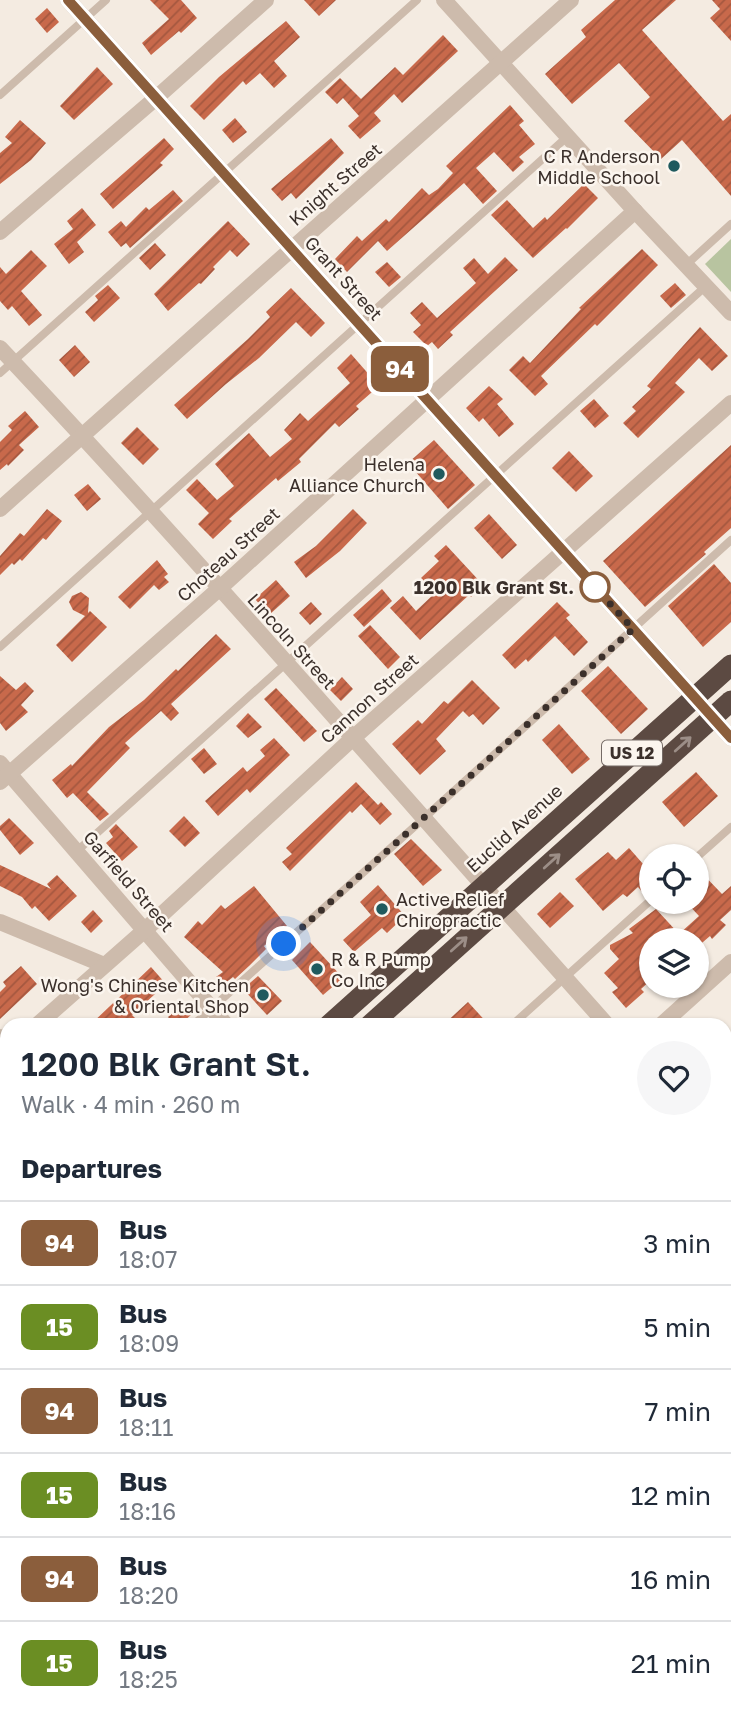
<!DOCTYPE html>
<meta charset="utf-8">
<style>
:root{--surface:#fff;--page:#f6f6f7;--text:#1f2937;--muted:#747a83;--line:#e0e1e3}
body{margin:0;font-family:"Golos Text",sans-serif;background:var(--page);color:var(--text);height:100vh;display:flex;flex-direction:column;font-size:26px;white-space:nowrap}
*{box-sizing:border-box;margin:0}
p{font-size:23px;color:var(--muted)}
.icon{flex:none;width:38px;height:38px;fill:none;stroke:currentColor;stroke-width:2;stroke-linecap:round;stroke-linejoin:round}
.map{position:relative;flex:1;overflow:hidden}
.side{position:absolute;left:0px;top:1018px;width:732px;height:702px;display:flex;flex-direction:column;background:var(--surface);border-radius:21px 21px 0 0;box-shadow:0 2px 5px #0004}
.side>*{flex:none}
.badge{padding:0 14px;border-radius:10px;font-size:24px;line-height:46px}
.buttons{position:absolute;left:639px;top:844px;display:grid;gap:14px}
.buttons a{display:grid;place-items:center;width:70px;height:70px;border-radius:50%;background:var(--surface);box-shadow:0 2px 5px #0004;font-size:35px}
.you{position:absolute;width:35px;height:35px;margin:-18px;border:5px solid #fff;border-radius:50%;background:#1a73e8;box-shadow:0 0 0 10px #1a73e833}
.map>.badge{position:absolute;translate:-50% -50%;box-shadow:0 0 0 4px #fff}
h2{padding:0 21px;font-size:26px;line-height:63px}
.round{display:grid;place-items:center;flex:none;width:74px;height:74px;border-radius:37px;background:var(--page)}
.overview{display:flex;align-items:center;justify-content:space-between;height:119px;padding:0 21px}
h1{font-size:33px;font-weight:600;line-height:52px}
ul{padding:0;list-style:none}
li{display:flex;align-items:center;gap:21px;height:84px;padding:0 21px;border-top:2px solid var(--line)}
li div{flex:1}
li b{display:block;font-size:26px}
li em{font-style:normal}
li .badge{min-width:77px;font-weight:700;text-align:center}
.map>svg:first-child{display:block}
.park{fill:#b8c4a0}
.building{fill:url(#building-hatch)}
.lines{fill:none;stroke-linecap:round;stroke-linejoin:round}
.lane{stroke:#cdbbac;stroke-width:8}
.street{stroke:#cdbbac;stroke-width:16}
.highway{stroke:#5c4a42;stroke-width:21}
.oneway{stroke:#9c8e87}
.line-casing{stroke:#fff;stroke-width:16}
.line{stroke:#8b5e3c;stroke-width:10}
.walk{stroke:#3b302b;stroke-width:7;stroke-dasharray:0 12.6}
.poi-dot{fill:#1f5a5e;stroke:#fbf5ee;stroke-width:2.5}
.stop-dot{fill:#fff;stroke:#8b5e3c;stroke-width:3.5}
.labels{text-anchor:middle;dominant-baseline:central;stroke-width:5;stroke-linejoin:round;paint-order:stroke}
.shield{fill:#fbf5ee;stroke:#756b66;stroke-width:2}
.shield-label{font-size:16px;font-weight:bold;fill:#3b302b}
.poi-label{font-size:18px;fill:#3b302b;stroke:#fbf5ee;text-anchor:end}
.street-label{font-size:18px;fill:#3b302b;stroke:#fbf5ee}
.stop-label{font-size:18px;font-weight:bold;fill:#3b302b;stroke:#fbf5ee;text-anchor:end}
</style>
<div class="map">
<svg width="731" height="1720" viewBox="0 0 731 1720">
<defs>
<pattern id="building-hatch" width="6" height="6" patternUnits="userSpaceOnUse" patternTransform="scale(1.75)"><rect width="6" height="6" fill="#c8694b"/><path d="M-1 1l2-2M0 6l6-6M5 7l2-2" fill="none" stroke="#a4573f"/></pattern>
</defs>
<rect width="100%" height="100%" fill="#f4ebe1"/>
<!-- park -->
<path class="park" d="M731,239V292L705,264Z"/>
<!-- building -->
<g class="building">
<path d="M150,0H181L197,18L181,33L179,31L151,55L142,43L169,19Z"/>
<path d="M304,0H336L319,16Z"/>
<path d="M615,0H676L642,30L723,121L731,114V196L682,140L661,159L624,121L650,97L619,63L572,104L545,74L586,37L581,30Z"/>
<path d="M712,0H731V41L710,18L720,9Z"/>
<path d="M47,8L59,22L47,33L35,19Z"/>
<path d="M286,21L300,37L274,61L287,76L274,88L260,73L246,85L243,81L204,120L190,106L219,77Z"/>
<path d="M443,35L458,51L402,103L394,94L374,113L381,121L360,139L348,126L359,116L343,98L337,104L325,92L340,78L361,99L395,67L403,75Z"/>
<path d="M97,67L113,84L74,120L60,106Z"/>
<path d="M510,105L524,121L519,125L535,144L519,157L524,162L513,172L494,152L476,168L497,191L483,204L464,183L387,251L378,241L347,272L335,259L357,236L362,241L386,219L389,222L422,188L429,195L438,189L453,173L446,166Z"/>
<path d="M235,118L247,132L233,143L222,130Z"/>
<path d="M20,120L46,143L31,160L0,184V153L12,143L5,137Z"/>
<path d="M164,138L174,149L160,163L163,165L113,209L100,194Z"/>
<path d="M331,138L344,153L296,199L291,193L282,201L271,189Z"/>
<path d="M584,184L598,198L567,229L566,228L533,258L491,215L507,200L533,228L545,217L547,220Z"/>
<path d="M173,190L183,201L130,248L126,243L121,247L108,232L121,221L126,227L146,207L149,210Z"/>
<path d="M82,208L96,225L77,242L84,252L69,264L54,244L73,229L67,221Z"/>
<path d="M228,221L250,244L237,257L230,250L213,267L215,269L201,284L199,283L168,311L154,294Z"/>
<path d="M155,243L166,255L150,270L139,258Z"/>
<path d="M642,249L658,265L597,326L595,324L541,376L548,384L535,396L509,370L523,356L530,363L581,309L579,308Z"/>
<path d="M31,250L47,266L21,291L42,315L29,326L12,306L8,310L0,301V267L6,274Z"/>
<path d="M505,257L518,270L450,332L453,335L438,349L432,342L427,346L413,332L421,325L410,313L422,302L437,318L476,283L463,268L474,258L488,274Z"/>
<path d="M387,262L401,277L389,287L375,272Z"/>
<path d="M675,283L686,295L671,308L660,296Z"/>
<path d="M108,285L120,298L94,322L85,312L98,300L95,296Z"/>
<path d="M291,288L325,323L311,337L296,322L259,358L226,384L187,419L174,405L248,339L270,317L266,312Z"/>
<path d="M700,327L728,356L712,371L699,358L675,383L685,392L638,438L623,423L636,411L632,407L651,389L647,386Z"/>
<path d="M75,345L90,362L74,377L59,360Z"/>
<path d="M351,354L379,386L356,406L359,409L339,427L335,423L299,459L301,462L278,481L276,478L229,519L232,521L213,539L198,524L209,513L186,490L197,479L217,500L234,486L215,464L249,433L270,457L292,439L284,430L300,413L308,421L350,383L337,368Z"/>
<path d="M489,386L503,399L497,404L514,424L499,437L483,418L479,422L466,408Z"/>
<path d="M594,399L609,416L595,428L580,411Z"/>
<path d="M25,411L39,427L19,445L24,450L8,466L7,464L0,470V442L12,430L8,426Z"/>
<path d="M137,427L159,449L143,465L121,443Z"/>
<path d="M434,440L475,485L448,509L408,463Z"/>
<path d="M731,445V528L704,552L706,554L645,607L603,561Z"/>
<path d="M569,451L593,476L576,492L552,468Z"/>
<path d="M88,484L101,499L87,511L74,495Z"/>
<path d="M47,509L62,521L46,540L43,538L22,561L20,559L14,565L12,563L0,575V556L20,533L24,536Z"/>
<path d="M353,509L367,523L340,551L306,578L294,562L316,546Z"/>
<path d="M489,514L517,545L502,559L474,528Z"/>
<path d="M446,545L484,586L471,597L469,595L420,640L390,608L403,596L416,611L435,593L421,578L439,561L434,556Z"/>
<path d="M157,560L168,574L164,577L169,582L159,590L154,585L130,609L118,597Z"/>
<path d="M714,564L731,583V622L703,647L668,606Z"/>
<path d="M276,580L290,596L269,615L255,599Z"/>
<path d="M382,589L392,601L364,627L353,615Z"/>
<path d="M81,592L89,598L88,613L90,611L107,627L72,662L56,645L85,616L73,610L69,602L72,596Z"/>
<path d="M311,602L322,614L310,625L299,613Z"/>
<path d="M557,602L570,615L566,618L588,642L574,656L555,636L528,662L526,659L515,669L502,655Z"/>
<path d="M370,625L400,657L388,669L358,636Z"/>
<path d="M216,634L231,649L171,704L179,713L171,721L161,711L125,743L130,748L87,792L109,814L100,821L73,793L67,798L52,780L71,764L72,766L109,727L144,700L176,669L178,671Z"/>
<path d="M608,666L648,709L621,734L581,691Z"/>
<path d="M0,676L16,690L25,682L34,691L21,705L28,712L6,731L0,723Z"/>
<path d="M342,677L353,689L341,701L330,690Z"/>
<path d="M472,680L500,708L483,725L473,714L469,717L463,711L436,739L446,751L420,775L392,744L418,720L422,724L444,701L448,704Z"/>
<path d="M276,688L317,731L304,742L264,699Z"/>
<path d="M248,713L262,727L248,738L236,726Z"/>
<path d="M559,724L590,759L572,774L542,740Z"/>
<path d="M274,738L290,755L250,793L247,789L218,816L205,801L243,767L247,772L265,756L260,750Z"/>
<path d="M204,748L217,764L204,774L191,759Z"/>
<path d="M696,772L718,796L684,827L662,802Z"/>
<path d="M356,782L378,805L381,802L392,814L380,825L361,804L352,813L350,811L290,871L282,862L292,854L286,848Z"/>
<path d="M184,816L200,833L185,847L169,831Z"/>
<path d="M9,818L34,843L20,855L0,830V826Z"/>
<path d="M116,824L138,847L122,861L106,843L113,837L109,831Z"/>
<path d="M411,839L442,870L423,886L394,854Z"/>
<path d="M629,848L651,873V886L643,893L638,887L627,897L623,894L603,911L575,879L608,852L616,860Z"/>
<path d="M0,865L51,889L47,884L57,875L77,896L49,921L35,906L32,909L22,897L0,886Z"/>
<path d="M696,867L722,894L731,886V910L720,920L726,925L712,939L710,936L696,948V940H651V980L641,989L644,992L626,1008L612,992L618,988L604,973L619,959L610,949V945L633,933L629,929L656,909L679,934L699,916L685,901H696Z"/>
<path d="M378,885L405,916L387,933L382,928L354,952L343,940L371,915L360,902Z"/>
<path d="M254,886L287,926L264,946L266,949L249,966L235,979L233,977L223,985L216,977L223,972L184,937L198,921L202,925L221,905L225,909Z"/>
<path d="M560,892L574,906L550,928L537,914Z"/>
<path d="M93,910L103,921L91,933L81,922Z"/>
<path d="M310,942L343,978L323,995L292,960Z"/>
<path d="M21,966L37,984L0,1019V992L6,986L3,982Z"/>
<path d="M151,967L166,984L132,1015L137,1020L131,1026H89Z"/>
<path d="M258,976L282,1001L267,1015L243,989Z"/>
<path d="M468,1002L490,1026H442Z"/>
<path d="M184,1003L193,1013L179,1026H176L168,1017Z"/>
</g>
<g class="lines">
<!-- lane -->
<g class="lane">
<path d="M0,95L106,0"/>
<path d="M686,265L731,224"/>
<path d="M0,373L417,0"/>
<path d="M0,647L567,137"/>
<path d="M77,851L706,286"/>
<path d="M696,858L731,827"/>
<path d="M192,1026L423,819L731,540"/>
<path d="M511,1026L651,900"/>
<path d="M0,1033L7,1036"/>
<path d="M724,1107L731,1101"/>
<path d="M724,1381L731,1376"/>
<path d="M724,1654L731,1649"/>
<path d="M42,1720L50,1713"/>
<path d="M346,1720L353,1713"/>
<path d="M652,1720L659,1713"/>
</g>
<!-- street -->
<g class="street">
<path d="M68,0L731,738"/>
<path d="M444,0L635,211L731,313"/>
<path d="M0,232L156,98L266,0"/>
<path d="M0,348C208,569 406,800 608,1026"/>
<path d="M0,509L571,0"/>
<path d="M0,763L227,1026"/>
<path d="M0,782L220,588L635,211"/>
<path d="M0,922L104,965"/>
<path d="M36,1026L146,929L353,738L731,403"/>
<path d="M660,1026L731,962"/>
<path d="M0,1057L7,1051"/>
<path d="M724,1154L731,1161"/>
<path d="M0,1190L7,1198"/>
<path d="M724,1243L731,1237"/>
<path d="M724,1518L731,1513"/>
<path d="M724,1575L731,1582"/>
<path d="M0,1617L7,1611"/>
<path d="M92,1713L98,1720"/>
<path d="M463,1713L469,1720"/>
<path d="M192,1720L200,1713"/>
<path d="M497,1720L504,1713"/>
</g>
<!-- highway -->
<g class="highway">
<path d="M328,1026L731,665"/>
<path d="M369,1026L731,701"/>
<path d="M0,1320L7,1314"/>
<path d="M0,1356L7,1350"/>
</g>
</g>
<!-- one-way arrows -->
<defs><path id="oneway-shaft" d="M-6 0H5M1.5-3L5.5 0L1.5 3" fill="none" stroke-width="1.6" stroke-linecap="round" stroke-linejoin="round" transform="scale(1.75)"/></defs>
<g class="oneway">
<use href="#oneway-shaft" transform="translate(683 744) rotate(-42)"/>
<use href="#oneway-shaft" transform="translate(552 861) rotate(-42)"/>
<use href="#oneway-shaft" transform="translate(459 944) rotate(-42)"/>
</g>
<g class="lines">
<!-- line casing -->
<g class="line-casing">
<path id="line" d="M68,0L731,738"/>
</g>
<!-- line -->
<use href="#line" class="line"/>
<!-- walk -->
<path class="walk" d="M284,944L633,629L595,587"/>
</g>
<!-- markers -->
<g class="poi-dot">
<circle cx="674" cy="166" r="7"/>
<circle cx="439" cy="474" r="7"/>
<circle cx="382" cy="909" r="7"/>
<circle cx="317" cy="969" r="7"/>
<circle cx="263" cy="995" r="7"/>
</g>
<circle class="stop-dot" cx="595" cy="587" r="14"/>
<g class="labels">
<!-- shield labels -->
<rect class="shield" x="602" y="740.5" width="60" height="25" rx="5"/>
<g class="shield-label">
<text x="632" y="753">US 12</text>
</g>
<!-- poi labels -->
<g class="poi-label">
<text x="660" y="156">C R Anderson<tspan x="660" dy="21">Middle School</tspan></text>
<text x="425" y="464">Helena<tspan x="425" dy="21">Alliance Church</tspan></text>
<text x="396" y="899" text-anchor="start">Active Relief<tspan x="396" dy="21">Chiropractic</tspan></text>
<text x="331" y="959" text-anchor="start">R &amp; R Pump<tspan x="331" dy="21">Co Inc</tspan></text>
<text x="249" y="985">Wong's Chinese Kitchen<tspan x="249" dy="21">&amp; Oriental Shop</tspan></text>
</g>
<!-- street labels -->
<g class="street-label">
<text transform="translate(335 184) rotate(-41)">Knight Street</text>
<text transform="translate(344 278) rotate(48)">Grant Street</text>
<text transform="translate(228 554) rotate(-42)">Choteau Street</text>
<text transform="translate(292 641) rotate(48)">Lincoln Street</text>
<text transform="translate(369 698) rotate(-42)">Cannon Street</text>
<text transform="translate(514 828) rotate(-42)">Euclid Avenue</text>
<text transform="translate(129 881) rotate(49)">Garfield Street</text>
</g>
<!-- stop labels -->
<g class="stop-label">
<text x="574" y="587">1200 Blk Grant St.</text>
</g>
</g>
</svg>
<div class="buttons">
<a><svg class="icon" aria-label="locate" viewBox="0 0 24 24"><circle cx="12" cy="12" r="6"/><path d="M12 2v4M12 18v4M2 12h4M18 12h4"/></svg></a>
<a><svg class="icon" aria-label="layers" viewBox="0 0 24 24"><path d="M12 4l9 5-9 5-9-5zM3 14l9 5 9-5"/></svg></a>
</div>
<div class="you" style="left:284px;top:944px"></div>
<b class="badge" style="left:400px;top:369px;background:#8b5e3c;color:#fff">94</b>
<section class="side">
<div class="overview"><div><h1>1200 Blk Grant St.</h1><p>Walk · 4 min · 260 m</p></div><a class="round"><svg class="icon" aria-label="heart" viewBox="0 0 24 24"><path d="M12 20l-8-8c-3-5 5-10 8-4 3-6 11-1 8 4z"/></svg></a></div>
<h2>Departures</h2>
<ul>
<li><span class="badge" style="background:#8b5e3c;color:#fff">94</span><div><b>Bus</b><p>18:07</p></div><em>3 min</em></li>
<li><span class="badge" style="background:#6b8e23;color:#fff">15</span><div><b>Bus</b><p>18:09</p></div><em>5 min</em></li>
<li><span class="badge" style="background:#8b5e3c;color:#fff">94</span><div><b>Bus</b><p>18:11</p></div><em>7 min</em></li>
<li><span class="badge" style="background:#6b8e23;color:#fff">15</span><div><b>Bus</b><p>18:16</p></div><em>12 min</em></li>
<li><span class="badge" style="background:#8b5e3c;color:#fff">94</span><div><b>Bus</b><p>18:20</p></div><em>16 min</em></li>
<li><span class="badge" style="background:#6b8e23;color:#fff">15</span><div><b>Bus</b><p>18:25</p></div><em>21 min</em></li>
</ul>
</section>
</div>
